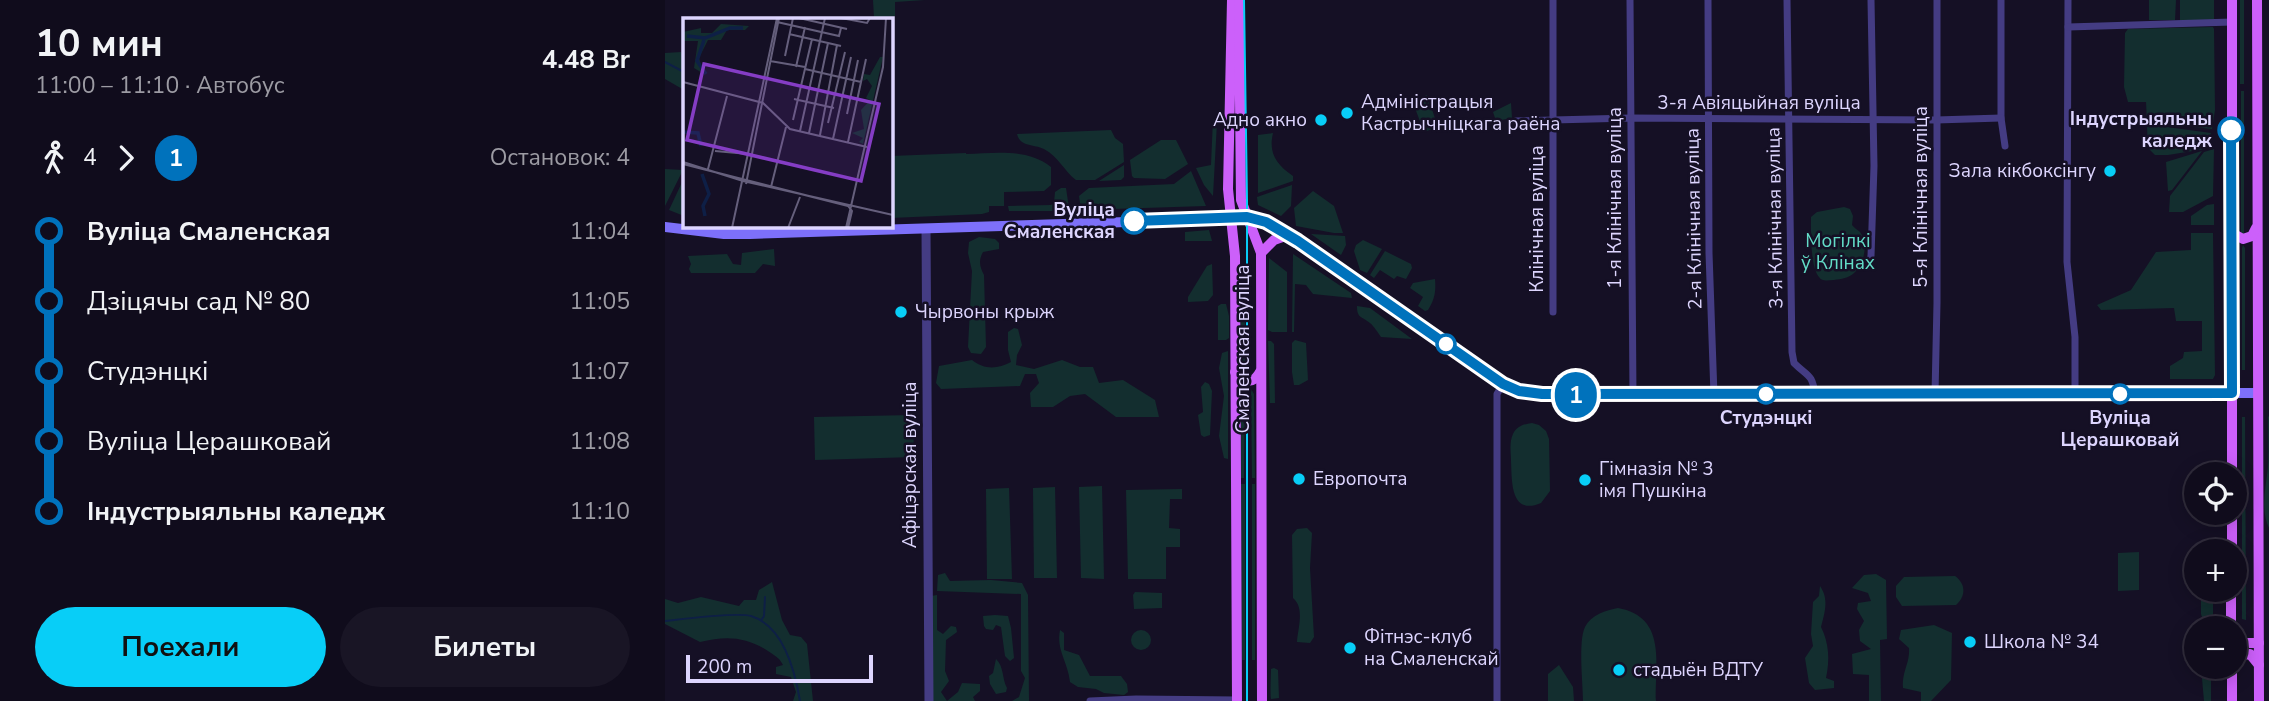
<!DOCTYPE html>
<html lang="ru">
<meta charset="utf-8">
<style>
:root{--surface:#100c1c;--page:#191525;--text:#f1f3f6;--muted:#9c9ba3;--line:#302c3b;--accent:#08cef7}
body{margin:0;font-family:"Nunito Sans",sans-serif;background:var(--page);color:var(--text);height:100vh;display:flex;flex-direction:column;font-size:26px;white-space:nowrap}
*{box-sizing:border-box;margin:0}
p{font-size:23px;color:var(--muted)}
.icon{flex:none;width:38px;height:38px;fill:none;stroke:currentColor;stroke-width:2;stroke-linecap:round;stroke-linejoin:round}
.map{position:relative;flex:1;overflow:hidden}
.details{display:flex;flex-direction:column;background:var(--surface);width:665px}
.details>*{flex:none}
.badge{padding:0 14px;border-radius:23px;font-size:24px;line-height:46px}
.tools{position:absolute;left:1519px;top:462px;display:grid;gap:14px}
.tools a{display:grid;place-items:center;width:63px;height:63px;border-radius:50%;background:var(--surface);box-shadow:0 4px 18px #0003,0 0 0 2px var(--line);font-size:35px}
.scale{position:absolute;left:21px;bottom:18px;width:187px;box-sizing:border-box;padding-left:7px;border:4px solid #ddd5fe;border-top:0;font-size:19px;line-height:24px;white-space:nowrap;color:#ddd5fe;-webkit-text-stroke:5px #151025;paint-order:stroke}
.map>.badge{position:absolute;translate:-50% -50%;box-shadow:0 0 0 4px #fff}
.legs{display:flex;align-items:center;gap:10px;height:77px;padding:0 35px;font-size:23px}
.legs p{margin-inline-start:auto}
.overview{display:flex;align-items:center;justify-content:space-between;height:119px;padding:0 35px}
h1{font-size:38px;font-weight:700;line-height:52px}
.action{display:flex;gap:14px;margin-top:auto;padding:14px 35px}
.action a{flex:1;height:80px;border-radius:42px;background:var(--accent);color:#111;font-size:28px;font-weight:700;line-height:80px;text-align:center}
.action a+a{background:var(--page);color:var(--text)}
ul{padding:0 35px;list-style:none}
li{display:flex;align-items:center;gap:24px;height:70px;font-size:26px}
li i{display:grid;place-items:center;width:10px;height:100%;margin:0 9px;background:currentColor}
li i::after{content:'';width:18px;height:18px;margin:-9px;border:5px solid;border-radius:50%;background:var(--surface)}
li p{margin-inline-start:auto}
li:first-child i{background:linear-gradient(#0000 50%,currentColor 0)}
li:last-child i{background:linear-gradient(currentColor 50%,#0000 0)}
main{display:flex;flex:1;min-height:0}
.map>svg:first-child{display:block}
.green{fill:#132e2f}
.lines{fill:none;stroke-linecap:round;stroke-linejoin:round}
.stream{stroke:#0e1f46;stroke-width:2}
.minor{stroke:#443c83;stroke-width:7}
.tertiary{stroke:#443c83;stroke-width:9}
.secondary{stroke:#7d70fa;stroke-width:10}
.primary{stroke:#cc60fa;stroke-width:10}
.tram{stroke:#08cef7;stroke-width:2}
.line-1-casing{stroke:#fff;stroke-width:16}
.line-1{stroke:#0072bc;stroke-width:10}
.poi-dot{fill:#08cef7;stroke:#151025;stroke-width:2.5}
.stop-1-dot{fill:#fff;stroke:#0072bc;stroke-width:3.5}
.labels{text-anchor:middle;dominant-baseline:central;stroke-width:5;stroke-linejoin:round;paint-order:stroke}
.poi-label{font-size:19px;fill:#ddd5fe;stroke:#151025;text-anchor:start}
.street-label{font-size:19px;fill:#ddd5fe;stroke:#151025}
.stop-label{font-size:19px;font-weight:bold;fill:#ddd5fe;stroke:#151025;text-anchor:end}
.park-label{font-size:19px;fill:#63dcc7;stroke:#151025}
.inset-river{fill:none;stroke:#0e1f46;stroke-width:3.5}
.inset-road{fill:none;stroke:#655f7c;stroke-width:2}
.view{fill:#853dc5;fill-opacity:0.15;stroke:#853dc5;stroke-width:3.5}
.inset-edge{fill:none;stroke:#ddd5fe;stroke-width:3.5}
</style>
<main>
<section class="details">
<div class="overview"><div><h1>10 мин</h1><p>11:00 – 11:10 · Автобус</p></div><b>4.48 Br</b></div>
<div class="legs"><svg class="icon" aria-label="walk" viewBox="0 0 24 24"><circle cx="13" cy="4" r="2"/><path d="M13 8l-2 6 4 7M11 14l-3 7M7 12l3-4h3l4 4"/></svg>4<svg class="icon" aria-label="forward" viewBox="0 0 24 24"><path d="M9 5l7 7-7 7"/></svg><b class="badge" style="background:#0072bc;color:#fff">1</b><p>Остановок: 4</p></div>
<ul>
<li><i style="color:#0072bc"></i><b>Вуліца Смаленская</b><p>11:04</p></li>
<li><i style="color:#0072bc"></i><span>Дзіцячы сад № 80</span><p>11:05</p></li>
<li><i style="color:#0072bc"></i><span>Студэнцкі</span><p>11:07</p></li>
<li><i style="color:#0072bc"></i><span>Вуліца Церашковай</span><p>11:08</p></li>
<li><i style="color:#0072bc"></i><b>Індустрыяльны каледж</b><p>11:10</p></li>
</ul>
<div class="action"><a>Поехали</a><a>Билеты</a></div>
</section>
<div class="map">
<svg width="1604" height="701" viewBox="0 0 1604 701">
<rect width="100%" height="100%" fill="#151025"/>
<!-- green -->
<g class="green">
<path d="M208,0H260L230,2V16L209,18Z"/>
<path d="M1484,0H1511L1510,20H1484Z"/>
<path d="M1515,0H1549V20L1515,21Z"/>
<rect x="1575" y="0" width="4" height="84"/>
<path d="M1548,27L1549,29L1550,110L1547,129L1482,122L1481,102H1463L1459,87L1460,33L1463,29Z"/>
<path d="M16,52L19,61V90L0,79V53Z"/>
<path d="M1576,91H1579V234L1576,233Z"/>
<path d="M762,95L773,127L759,132L747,100Z"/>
<path d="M846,103L847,118L831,121L828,112Z"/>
<path d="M548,119L552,122L548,196L539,185L531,168L546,165Z"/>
<path d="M1487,125L1546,133L1540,149L1503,155H1490L1483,148L1482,126Z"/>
<path d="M446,130L450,138L458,144L459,162L430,180H411C399,171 394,157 379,149C369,144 355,147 352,134Z"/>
<path d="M608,133C603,154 612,165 628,176V181L593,193V135Z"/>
<path d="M496,140H511L523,164L500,179L469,178L467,176L465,160Z"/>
<path d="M1549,149L1548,196L1518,212H1504L1505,196L1539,152Z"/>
<path d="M1537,151L1507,190L1503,191L1501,162Z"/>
<path d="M301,153V154C330,153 362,148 386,167V185L379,191L339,192V206H324V212L317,214L226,218V156Z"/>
<path d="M459,165V177L456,180L434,181Z"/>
<path d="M0,169L18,170L0,206Z"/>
<path d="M526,171L541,206L416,210L414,196L424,188L509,184Z"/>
<path d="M19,178V216L4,210Z"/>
<path d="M627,185L626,206L616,216L593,205L592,197Z"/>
<path d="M396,188H401L404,208L402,211H344L343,206L386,205L389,203L390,192Z"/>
<path d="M648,191L669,206L678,233H669L631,226L629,208Z"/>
<path d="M1549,204V225H1526V216L1542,205Z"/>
<path d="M1179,207L1185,209L1188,216L1187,225C1189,228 1193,230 1195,232C1204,244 1199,264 1189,273C1184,278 1176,279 1169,280C1163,280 1157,282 1154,277C1145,267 1146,230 1146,217L1152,212Z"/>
<path d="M544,230L547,241H520V232Z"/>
<path d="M1526,233H1548L1550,375L1548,379H1505V366L1518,358L1519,352L1537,351V321H1511L1509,308L1436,310L1432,305L1466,290L1491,252L1526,250Z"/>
<path d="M646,234L680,236L681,245L676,255Z"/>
<path d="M314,237L330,239L334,243V249L318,252C313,261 315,267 319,275L321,347L316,354L306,353L303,347L307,271L303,253L304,242Z"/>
<path d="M698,240L717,249L702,273L695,270L689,251L691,245Z"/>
<path d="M1578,245L1580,248V370H1577V248Z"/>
<path d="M109,249L110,266L98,264L90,273H26L24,269L26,264L23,256L62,254L68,264L76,265L77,253Z"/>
<path d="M720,251L746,264L747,268L741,279L732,276L729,279L715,270L709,278L705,275Z"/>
<path d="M628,254L686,293L687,298L648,294L641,285L630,284L629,332H627Z"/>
<path d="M604,258L622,272V332H607L603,330Z"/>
<path d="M547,264L548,295L543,301L523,302V297L542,266Z"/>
<path d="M770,279C771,291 770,299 763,310L760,311L753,306L758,297L745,288L748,283Z"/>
<path d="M556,304H561L564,316V338L561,340H553V306Z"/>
<path d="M575,306H580V378L576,373Z"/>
<path d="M692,306L705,308L747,339L716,337C713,333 709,326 705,323C696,316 692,318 692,306Z"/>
<path d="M349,328L353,329L357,345L352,355L351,365L369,369L397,360L415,367H428L434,383L458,380L490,400L494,417H451L420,394L405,396L388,407H366L365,393L374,383L371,374H360L355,386L276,389L271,383L274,366L307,360C319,370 333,369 346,362L343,350V332Z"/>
<path d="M630,340L641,343L643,380L634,385H629L627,372V343Z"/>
<path d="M603,341H606L609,344L610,403H605Z"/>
<path d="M563,351V459L559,458L554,436L559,396L554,368L557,353Z"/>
<path d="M540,382L544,384L547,391L545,435L539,437L536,435L533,415L538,412L536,387Z"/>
<path d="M580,388L579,478H576V395Z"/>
<path d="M586,389L589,394L590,478H587Z"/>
<path d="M248,415L249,457L150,460L149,417Z"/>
<path d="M1603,416L1604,417V528C1595,509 1601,486 1603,467C1604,450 1603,433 1603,416Z"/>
<path d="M1577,417H1580L1581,620L1577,619Z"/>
<path d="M867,423L874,425L881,431L884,439L885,491L876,503C845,516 847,481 846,461C846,453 844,442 848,434C852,426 859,424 867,423Z"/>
<path d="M576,484H580V660H577Z"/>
<rect x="587" y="484" width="3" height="176"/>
<path d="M437,486L439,579L416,578L414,487Z"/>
<path d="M390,487L392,578H369L368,488Z"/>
<path d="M344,488L347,579H322L321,489Z"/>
<path d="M517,489V499H505L504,528L515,529V547H501V579H463L461,490Z"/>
<path d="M642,528L647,533L645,568L649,637L645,643L632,642C633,628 640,608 628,598L627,535L632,529Z"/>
<path d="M1474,552V590L1453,591V553Z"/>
<path d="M280,573L285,581L326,580L357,583L363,595L364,701H347L354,697L360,678L356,671V594L272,591L273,575Z"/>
<path d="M1211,574L1221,580L1222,639L1215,640L1216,701H1204V675L1188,674L1187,654L1206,649L1195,641L1194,630L1199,621L1192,609L1193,603L1206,601L1203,593L1187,588L1199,575Z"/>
<path d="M1290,576C1301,584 1301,596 1291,605L1237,606L1231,597V586L1239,577Z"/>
<path d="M107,582L117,620L125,635L136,637L142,644L148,701H128L131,692L126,677L111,674V667L118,665C115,659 112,657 106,653C83,637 63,635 35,642L0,624V599L13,603L36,597L74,606L79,600H91L94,590Z"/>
<path d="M1155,586C1164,599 1160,612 1156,627C1164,643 1165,660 1161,678L1169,681V688L1150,690L1144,683L1140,658L1148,646L1146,634L1148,602L1154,596Z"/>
<path d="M1536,590H1548V620L1543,622L1538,620L1536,614Z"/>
<path d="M470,592L497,593V608L469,609L468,595Z"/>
<path d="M272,595V630L278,634L286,626L291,627L292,632L281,640L280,671L284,681L276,692L282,701L293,692L297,683L315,684V691L308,697L310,701H268L266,596Z"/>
<path d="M953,608C1002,617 990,663 991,701H918C918,684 913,641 920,627C926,615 941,610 953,608Z"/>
<path d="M330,615L343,616L346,628L349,658L345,661L340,656L336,627L331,625L328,630L321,629L319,626L318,616Z"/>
<path d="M1269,625L1287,633L1286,680L1266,701H1256V692L1238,688C1237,670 1245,664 1244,648L1234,639L1236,630Z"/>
<path d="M395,630L399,633V650L414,655L425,676H456L462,684L463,692L459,695L439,693L431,689L413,687L405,682C403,662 391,650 395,630Z"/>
<circle cx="476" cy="640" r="10"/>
<path d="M331,659C339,666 337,679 342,688L341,692L331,694L325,684L324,676L328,673Z"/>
<path d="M894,665L908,687L909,701H883V674Z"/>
<path d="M1536,667H1546V701H1539Z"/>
<path d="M609,668L613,670L614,698L606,699C605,695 606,676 606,669Z"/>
</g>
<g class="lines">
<!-- stream -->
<g class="stream">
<path d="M0,62L19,72"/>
<path d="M97,619L99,616L100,597"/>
<path d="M0,621C18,619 72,612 86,616C119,626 130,671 135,701"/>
</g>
<!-- minor -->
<g class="minor">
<path d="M888,0V312"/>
<path d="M965,0L968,395"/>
<path d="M1043,0L1044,253L1049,395"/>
<path d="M1122,0L1127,352L1129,363C1143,377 1147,373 1150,394"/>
<path d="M1336,0V118L1340,146"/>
<path d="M1403,0L1402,262L1410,337V394"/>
<path d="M1403,27L1567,22"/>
<path d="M851,121L966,118L1271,120L1336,118"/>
<path d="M1202,267L1206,256L1209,166L1206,0"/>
<path d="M1270,394L1272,303V0"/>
<path d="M425,701L471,699L572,700"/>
<path d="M832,701V394L838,384"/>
</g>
<!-- tertiary -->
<path class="tertiary" d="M261,229L264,701"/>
<!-- secondary -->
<path class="secondary" d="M0,227L59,234H85L589,218L607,225L633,241L838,384L854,391L877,394L1593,393"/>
<!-- primary -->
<g class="primary">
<path d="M567,0L563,189L570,256L572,701"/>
<path d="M574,0L576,200L596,253L597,701"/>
<path d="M1567,0V474"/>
<path d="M1592,0L1594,701"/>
<path d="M1566,228L1569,234L1578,239L1587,236L1591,228"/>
<path d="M596,253L609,240L623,235"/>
<path d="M570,372C577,384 589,384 595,372"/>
<path d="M1567,551V513"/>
<path d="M1566,628V590"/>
<path d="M1570,637L1577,643H1594"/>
<path d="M1570,660L1575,655L1585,654L1594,665"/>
<path d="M1567,667V701"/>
</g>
<!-- tram -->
<path class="tram" d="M579,0L582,200V701"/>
</g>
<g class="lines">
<!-- line-1 casing -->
<g class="line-1-casing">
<path id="line-1" d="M469,221L582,217L601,222L633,241L838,384L854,391L877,394L1567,393L1566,130"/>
</g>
<!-- line-1 -->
<use href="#line-1" class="line-1"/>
</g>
<!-- markers -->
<g class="poi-dot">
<circle cx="682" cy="113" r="7"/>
<circle cx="656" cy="120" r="7"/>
<circle cx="1445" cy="171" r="7"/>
<circle cx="236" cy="312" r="7"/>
<circle cx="634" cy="479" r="7"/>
<circle cx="920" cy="480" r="7"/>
<circle cx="1305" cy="642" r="7"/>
<circle cx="685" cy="648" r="7"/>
<circle cx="954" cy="670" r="7"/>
</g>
<g class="stop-1-dot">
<circle cx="1566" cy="130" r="12"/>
<circle cx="469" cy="221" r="12"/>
<circle cx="781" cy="344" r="9"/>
<circle cx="1101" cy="394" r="9"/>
<circle cx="1455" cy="394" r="9"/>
</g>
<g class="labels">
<!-- poi labels -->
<g class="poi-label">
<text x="696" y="102">Адміністрацыя<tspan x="696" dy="22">Кастрычніцкага раёна</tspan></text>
<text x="642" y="120" text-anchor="end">Адно акно</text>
<text x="1431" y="171" text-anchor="end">Зала кікбоксінгу</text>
<text x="250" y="312">Чырвоны крыж</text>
<text x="934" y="469">Гімназія № 3<tspan x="934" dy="22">імя Пушкіна</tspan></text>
<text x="648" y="479">Европочта</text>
<text x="699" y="637">Фітнэс-клуб<tspan x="699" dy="22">на Смаленскай</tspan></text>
<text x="1319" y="642">Школа № 34</text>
<text x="968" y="670">стадыён ВДТУ</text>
</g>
<!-- street labels -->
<g class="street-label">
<text x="1094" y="103">3-я Авіяцыйная вуліца</text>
<text transform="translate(1256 197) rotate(-90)">5-я Клінічная вуліца</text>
<text transform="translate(950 198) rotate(-90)">1-я Клінічная вуліца</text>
<text transform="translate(1110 218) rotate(-91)">3-я Клінічная вуліца</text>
<text transform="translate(872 219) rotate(-90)">Клінічная вуліца</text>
<text transform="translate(1029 219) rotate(-91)">2-я Клінічная вуліца</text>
<text transform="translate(578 349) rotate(-90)">Смаленская вуліца</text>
<text transform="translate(245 465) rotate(-90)">Афіцэрская вуліца</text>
</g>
<!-- stop labels -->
<g class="stop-label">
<text x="1547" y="119">Індустрыяльны<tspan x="1547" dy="22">каледж</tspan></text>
<text x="450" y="210">Вуліца<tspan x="450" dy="22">Смаленская</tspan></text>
<text x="1101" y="418" text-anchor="middle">Студэнцкі</text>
<text x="1455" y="418" text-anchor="middle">Вуліца<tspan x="1455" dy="22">Церашковай</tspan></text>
</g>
<!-- park labels -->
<g class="park-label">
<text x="1173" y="241">Могілкі<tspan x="1173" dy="22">ў Клінах</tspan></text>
</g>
</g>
<!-- overview -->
<g transform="translate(18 18)">
<rect width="210" height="210" fill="#151025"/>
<path d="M38,6L66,8L62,12H44L38,22H25L16,40L21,56L11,50L15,23H0V14L18,10V15H29ZM197,39H200L180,126L176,124L180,120L169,115L181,111L178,92L187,82L183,80L189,68L184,61L180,63L181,56L187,57Z" fill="#132e2f"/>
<path class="inset-river" d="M4,18L22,20L47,10H60M21,22L14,43L23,56M0,114L15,115L18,128M19,156L26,176L20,188L22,198"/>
<path class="inset-road" d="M116,0L164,11M158,0L184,5L187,0M94,4L156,18L158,10M106,16L158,28M102,38L110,0M87,43L122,49M113,49L122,9M122,51L178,64M0,64L80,85L107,111L184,129M111,81L151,90M164,96L175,42M110,102L129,21M145,105L162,34M117,113L142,0M126,115L145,25M137,117L154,27M150,121L168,39M165,124L183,41M32,133L65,136M0,144L60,163L210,197M0,146L165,188L169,193L165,210M25,151L44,78M63,166L96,0M88,169L103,109M49,210L94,0M105,210L117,179M163,210L200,49L203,0"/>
<path class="view" d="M21,46L196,86L178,163L4,122Z"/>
<rect width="210" height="210" class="inset-edge"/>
</g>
</svg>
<div class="tools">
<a><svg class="icon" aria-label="locate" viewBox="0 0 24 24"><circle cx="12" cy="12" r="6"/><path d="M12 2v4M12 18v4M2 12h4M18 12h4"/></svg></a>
<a>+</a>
<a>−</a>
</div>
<div class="scale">200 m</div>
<b class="badge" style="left:911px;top:395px;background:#0072bc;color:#fff">1</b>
</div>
</main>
